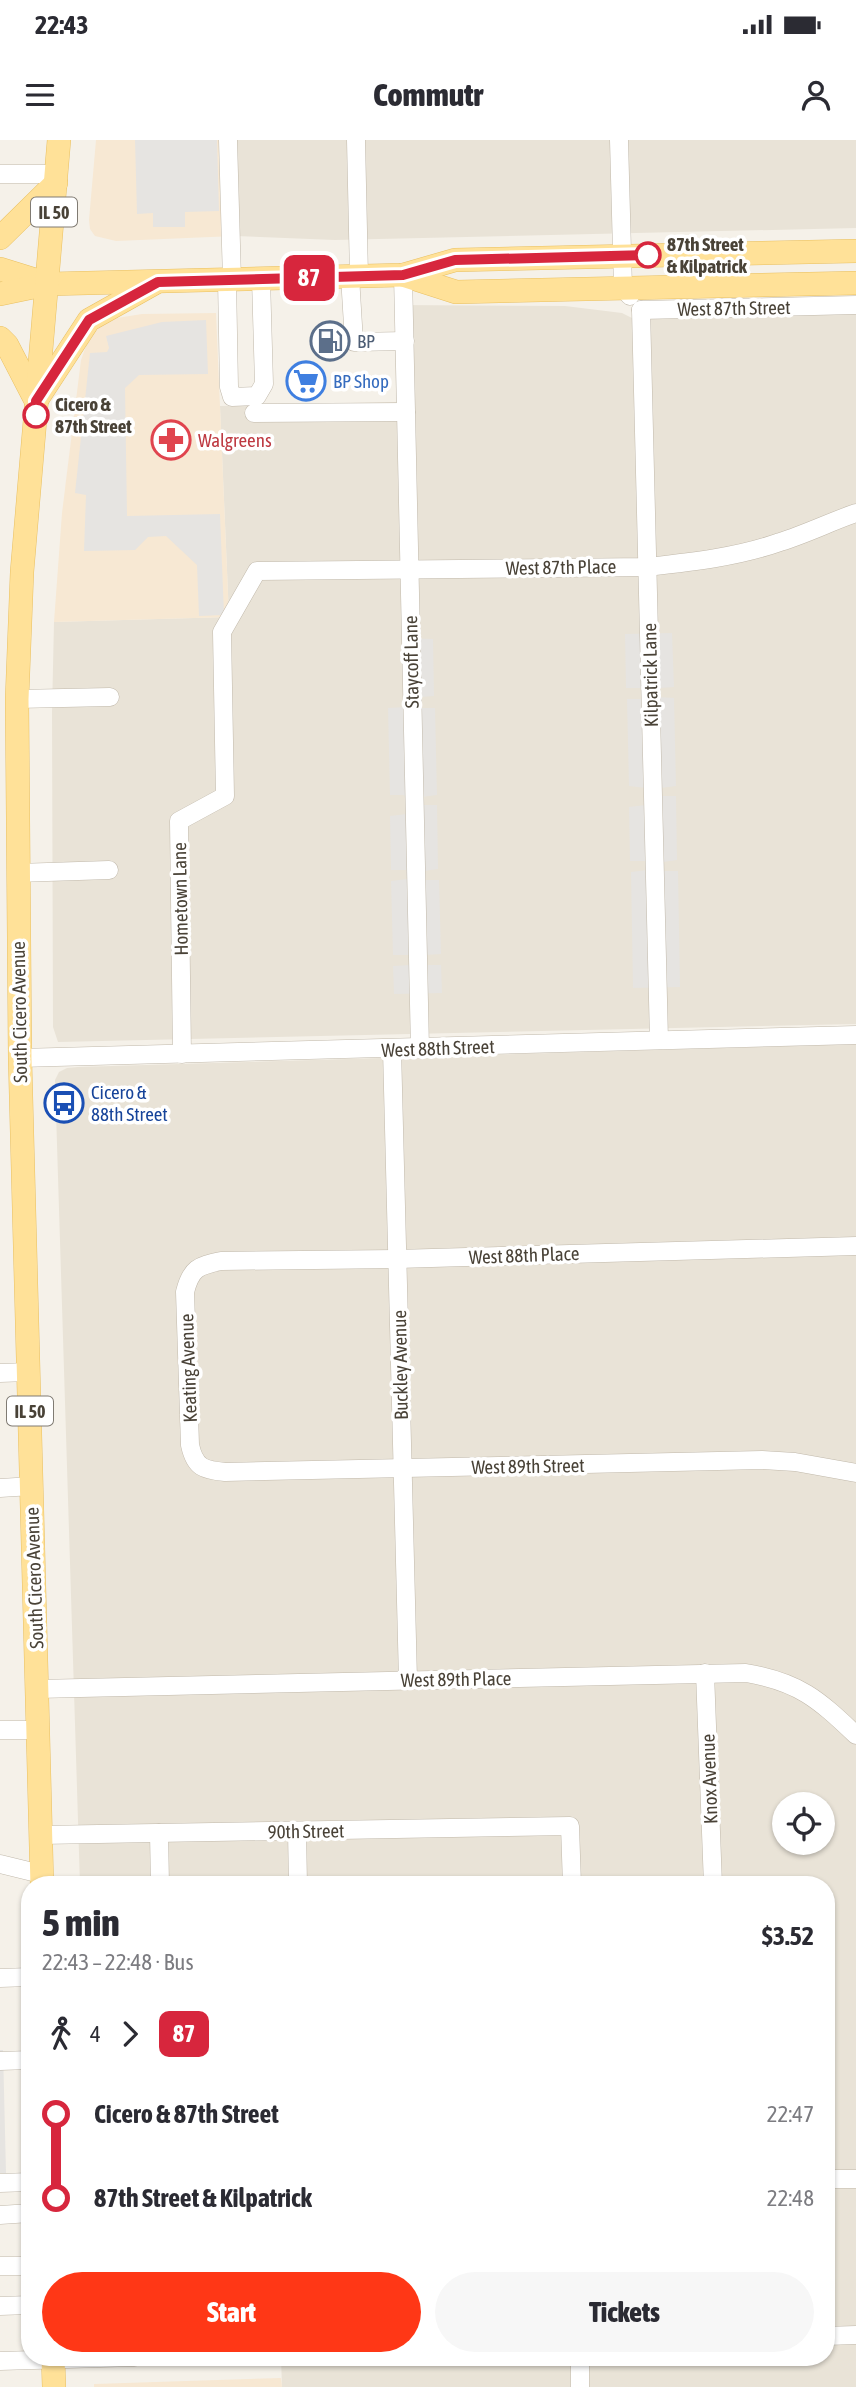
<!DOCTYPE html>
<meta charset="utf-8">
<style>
:root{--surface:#fff;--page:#f7f7f7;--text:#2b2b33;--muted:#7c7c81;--accent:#ff3716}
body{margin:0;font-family:"Asap Condensed",sans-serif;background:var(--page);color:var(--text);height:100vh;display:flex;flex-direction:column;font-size:26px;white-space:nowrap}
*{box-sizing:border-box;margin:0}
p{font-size:23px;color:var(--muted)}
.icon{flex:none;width:38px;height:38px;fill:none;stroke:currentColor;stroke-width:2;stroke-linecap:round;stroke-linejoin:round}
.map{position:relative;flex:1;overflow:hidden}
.details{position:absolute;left:21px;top:1736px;width:814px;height:490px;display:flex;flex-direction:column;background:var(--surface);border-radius:28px;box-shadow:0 2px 5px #0004}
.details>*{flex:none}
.badge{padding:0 14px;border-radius:10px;font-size:24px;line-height:46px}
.tools{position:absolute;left:772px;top:1652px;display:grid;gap:14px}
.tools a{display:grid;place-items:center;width:63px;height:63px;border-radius:50%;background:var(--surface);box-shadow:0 2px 5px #0004;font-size:35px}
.map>.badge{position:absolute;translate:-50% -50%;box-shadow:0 0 0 4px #fff}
.legs{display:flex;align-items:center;gap:10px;height:77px;padding:0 21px;font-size:23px}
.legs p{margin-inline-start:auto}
.headline{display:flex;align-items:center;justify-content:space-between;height:119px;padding:0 21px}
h1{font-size:38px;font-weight:800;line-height:52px}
.primary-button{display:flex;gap:14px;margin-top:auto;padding:14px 21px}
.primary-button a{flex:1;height:80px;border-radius:42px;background:var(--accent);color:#fff;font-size:28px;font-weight:800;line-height:80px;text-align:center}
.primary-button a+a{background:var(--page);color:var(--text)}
ul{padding:0 21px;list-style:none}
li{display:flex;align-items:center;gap:24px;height:84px;font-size:26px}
li i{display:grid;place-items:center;width:10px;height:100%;margin:0 9px;background:currentColor}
li i::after{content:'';width:18px;height:18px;margin:-9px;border:5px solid;border-radius:50%;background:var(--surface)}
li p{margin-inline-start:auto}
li:first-child i{background:linear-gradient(#0000 50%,currentColor 0)}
li:last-child i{background:linear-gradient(currentColor 50%,#0000 0)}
.status{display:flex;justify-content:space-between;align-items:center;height:49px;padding:0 35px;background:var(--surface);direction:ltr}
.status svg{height:19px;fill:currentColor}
header{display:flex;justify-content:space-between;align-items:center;height:91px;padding:0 21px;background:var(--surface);font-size:32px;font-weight:800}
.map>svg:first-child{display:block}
.residential{fill:#e9e3d7;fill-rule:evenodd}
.commercial{fill:#f7e8d3}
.parking{fill:#e6e4e1}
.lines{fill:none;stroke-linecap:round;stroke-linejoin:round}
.minor-casing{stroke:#c1b9ab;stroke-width:19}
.major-casing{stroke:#e9c062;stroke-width:24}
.minor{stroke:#fff;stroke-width:18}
.major{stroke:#ffe198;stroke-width:23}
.line-1-casing{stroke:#fff;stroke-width:16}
.line-1{stroke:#d7263d;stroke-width:10}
.stop-1-dot{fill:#fff;stroke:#d7263d;stroke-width:3.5}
.labels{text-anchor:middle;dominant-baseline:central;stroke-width:7;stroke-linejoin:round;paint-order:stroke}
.shield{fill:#fff;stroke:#807b73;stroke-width:2}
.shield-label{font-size:18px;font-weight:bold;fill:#494237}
.stop-label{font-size:19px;font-weight:bold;fill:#494237;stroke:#fff;text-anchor:start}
.street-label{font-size:19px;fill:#494237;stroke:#fff}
.service-label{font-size:19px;fill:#4e5e75;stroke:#fff;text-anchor:start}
.shop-label{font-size:19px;fill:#366cbe;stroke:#fff;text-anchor:start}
.health-label{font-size:19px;fill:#be3a42;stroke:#fff;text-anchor:start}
.transit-label{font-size:19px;fill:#164399;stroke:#fff;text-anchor:start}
</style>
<div class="status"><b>22:43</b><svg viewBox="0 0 49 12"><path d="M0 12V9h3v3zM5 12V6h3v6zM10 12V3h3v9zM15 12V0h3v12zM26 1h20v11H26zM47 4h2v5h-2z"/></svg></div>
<header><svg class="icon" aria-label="menu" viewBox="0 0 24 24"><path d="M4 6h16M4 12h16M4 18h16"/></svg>Commutr<svg class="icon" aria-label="person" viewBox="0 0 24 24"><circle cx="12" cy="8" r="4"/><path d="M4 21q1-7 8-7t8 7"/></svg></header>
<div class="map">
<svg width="856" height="2247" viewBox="0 0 856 2247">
<rect width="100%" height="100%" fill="#f5f1e9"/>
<!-- residential -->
<g class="residential">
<path d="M232,0H856V88L335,100L235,96Z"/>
<path d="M395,165L565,166L622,173L632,178L856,173V884L58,902L53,887L52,572L54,482L229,477L220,266L396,262Z"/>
<path d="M856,904V2247H282L281,2217H826V1745H80L55,940L59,932L67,928L78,927ZM784,1664H822V1703H784Z"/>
</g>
<!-- commercial -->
<g class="commercial">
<path d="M96,0H232L235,96L116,101L95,96L90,89L89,80Z"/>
<path d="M216,173L229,477L54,482L62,373L81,220L89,198L100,187L117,178L142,174Z"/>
<path d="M281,2238L282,2247H94V2244Z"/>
</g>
<!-- parking -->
<g class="parking">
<path d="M135,0H217L219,71L185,72V87H153V73L137,74Z"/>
<path d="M206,180L208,234L139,235L125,248L127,376L220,374L224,475L199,476L197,425L166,396L148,397L135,410L84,411L86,355L75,353L90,213L107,212L109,208L106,196L162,182Z"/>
<path d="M672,493L674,547L660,548L658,557L674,558L676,646L661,648L662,656H676L677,720L663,722L664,731H678L680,847L633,848L631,732L647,730L645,721H630L629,667L646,665V648L629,646L627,559H642V548H626L625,494Z"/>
<path d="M402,498L433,499L434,556L421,557V568H435L437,655L422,657L423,665H437L438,729L424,731L425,740H439L441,814L425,815L426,825H441L442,853L394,854L393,826L410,825L409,815H393L391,741L407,739L406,730H391L390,676L407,674V657L403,655H390L388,568L405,567Z"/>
<path d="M0,1910H3L6,2033H0Z"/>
</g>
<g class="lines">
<!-- minor casing -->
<g class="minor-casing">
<g id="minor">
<path d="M228,0L232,140"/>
<path d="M356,0L359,136"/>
<path d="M619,0L623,148L630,156"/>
<path d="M0,34H57"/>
<path d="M403,135L420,909"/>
<path d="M350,136L354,202L405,201"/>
<path d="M227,140L229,247L232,257L257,256L264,244L261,139"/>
<path d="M641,170L659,900"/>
<path d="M641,170L856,165"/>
<path d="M254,273L406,272"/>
<path d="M17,559L110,557"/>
<path d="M17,733L109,730"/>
<path d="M392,909L408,1540"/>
<path d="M182,914L179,681L225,656L222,492L257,431L647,427C692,422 738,417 780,402C806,394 830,382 856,373"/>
<path d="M20,918L856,895"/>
<path d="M856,1106L397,1119L221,1121C198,1126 191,1128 185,1152L190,1305C195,1328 204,1330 225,1332L762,1320L795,1322L856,1333"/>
<path d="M0,1233L28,1232"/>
<path d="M0,1348L32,1346"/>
<path d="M705,1533L713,1745"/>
<path d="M37,1549L746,1533C799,1542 818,1559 856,1595"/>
<path d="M0,1590H38"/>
<path d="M297,1691L298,1745"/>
<path d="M159,1693L160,1745"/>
<path d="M41,1695L570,1686L572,1745"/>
<path d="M0,1724L41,1734"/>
<path d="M0,1838L30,1837"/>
<path d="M0,1921L30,1920"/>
<path d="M826,2039H856"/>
<path d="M0,2043L30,2042"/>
<path d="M0,2075L30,2073"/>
<path d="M0,2126H30"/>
<path d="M0,2166L30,2165"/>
<path d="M826,2196L856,2195"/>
<path d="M580,2217V2247"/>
<path d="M0,2221L134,2217"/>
</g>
</g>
<!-- major casing -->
<g class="major-casing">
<g id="major">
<path d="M0,98L56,43"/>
<path d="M0,129L45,143"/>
<path d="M403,135L456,152L856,143"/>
<path d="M0,154L48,144L403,135L455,120L856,111"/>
<path d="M0,198L7,205L36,261"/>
<path d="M38,258L89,180L155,143"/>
<path d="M42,1745L20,918L17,559L22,432L59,0"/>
<path d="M53,2217L54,2247"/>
</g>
</g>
<!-- minor -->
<use href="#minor" class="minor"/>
<!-- major -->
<use href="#major" class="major"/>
</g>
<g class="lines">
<!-- line-1 casing -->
<g class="line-1-casing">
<path id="line-1" d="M36,275V261L89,180L158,142L403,135L455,120L648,115"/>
</g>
<!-- line-1 -->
<use href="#line-1" class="line-1"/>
</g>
<!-- icons -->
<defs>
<g id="fuel-ring" transform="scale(2.0125)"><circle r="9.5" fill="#fff" stroke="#5c6f8a" stroke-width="1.5"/><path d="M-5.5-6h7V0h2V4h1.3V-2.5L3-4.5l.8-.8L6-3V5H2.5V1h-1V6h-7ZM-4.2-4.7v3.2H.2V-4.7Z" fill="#5c6f8a"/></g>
<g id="supermarket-ring" transform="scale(2.0125)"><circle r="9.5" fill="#fff" stroke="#3f7fe0" stroke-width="1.5"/><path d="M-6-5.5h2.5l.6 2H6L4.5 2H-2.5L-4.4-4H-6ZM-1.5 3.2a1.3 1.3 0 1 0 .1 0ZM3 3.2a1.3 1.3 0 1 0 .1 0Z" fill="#3f7fe0"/></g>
<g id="pharmacy-ring" transform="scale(2.0125)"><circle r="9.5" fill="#fff" stroke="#e0444e" stroke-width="1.5"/><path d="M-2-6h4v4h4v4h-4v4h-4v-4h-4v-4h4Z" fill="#e0444e"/></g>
<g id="bus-ring" transform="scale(2.0125)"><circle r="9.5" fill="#fff" stroke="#1a4fb4" stroke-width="1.5"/><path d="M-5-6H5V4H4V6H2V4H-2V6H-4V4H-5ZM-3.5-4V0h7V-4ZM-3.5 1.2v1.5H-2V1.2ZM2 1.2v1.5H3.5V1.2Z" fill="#1a4fb4"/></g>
</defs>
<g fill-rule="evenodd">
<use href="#fuel-ring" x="330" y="201"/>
<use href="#supermarket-ring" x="306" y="241"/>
<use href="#pharmacy-ring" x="171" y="300"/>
<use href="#bus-ring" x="64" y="963"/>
</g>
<!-- markers -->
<g class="stop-1-dot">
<circle cx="648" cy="115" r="12"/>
<circle cx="36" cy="275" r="12"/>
</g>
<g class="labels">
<!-- shield labels -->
<g class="shield">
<rect x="31" y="57.5" width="46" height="29" rx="5"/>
<rect x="7" y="1256.5" width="46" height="29" rx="5"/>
</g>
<g class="shield-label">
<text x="54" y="72">IL 50</text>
<text x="30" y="1271">IL 50</text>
</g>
<!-- stop labels -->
<g class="stop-label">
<text x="667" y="104">87th Street<tspan x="667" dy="22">&amp; Kilpatrick</tspan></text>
<text x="55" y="264">Cicero &amp;<tspan x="55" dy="22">87th Street</tspan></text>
</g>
<!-- street labels -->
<g class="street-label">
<text transform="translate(734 168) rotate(-1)">West 87th Street</text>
<text transform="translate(561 427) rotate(-1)">West 87th Place</text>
<text transform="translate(411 522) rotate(-91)">Staycoff Lane</text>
<text transform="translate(650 535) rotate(-91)">Kilpatrick Lane</text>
<text transform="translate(180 759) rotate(-91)">Hometown Lane</text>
<text transform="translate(19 872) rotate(-91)">South Cicero Avenue</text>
<text transform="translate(438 908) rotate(-2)">West 88th Street</text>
<text transform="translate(524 1115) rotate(-2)">West 88th Place</text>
<text transform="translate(400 1225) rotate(-91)">Buckley Avenue</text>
<text transform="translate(188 1228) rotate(-92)">Keating Avenue</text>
<text transform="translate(528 1326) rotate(-1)">West 89th Street</text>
<text transform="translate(34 1438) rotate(-92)">South Cicero Avenue</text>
<text transform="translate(456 1539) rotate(-1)">West 89th Place</text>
<text transform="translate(709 1639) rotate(-92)">Knox Avenue</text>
<text transform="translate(306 1691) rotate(-1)">90th Street</text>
</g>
<!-- service labels -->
<g class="service-label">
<text x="357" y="201">BP</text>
</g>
<!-- shop labels -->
<g class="shop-label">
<text x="333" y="241">BP Shop</text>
</g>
<!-- health labels -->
<g class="health-label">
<text x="198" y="300">Walgreens</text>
</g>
<!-- transit labels -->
<g class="transit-label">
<text x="91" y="952">Cicero &amp;<tspan x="91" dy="22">88th Street</tspan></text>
</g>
</g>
</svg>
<div class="tools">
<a><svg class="icon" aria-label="locate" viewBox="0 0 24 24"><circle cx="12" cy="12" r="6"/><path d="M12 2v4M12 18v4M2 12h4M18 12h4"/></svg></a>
</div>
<b class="badge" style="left:309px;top:138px;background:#d7263d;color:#fff">87</b>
<section class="details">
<div class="headline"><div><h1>5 min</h1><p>22:43 – 22:48 · Bus</p></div><b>$3.52</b></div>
<div class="legs"><svg class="icon" aria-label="walk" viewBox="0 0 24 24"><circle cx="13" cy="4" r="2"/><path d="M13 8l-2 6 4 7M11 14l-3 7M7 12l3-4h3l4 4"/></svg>4<svg class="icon" aria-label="forward" viewBox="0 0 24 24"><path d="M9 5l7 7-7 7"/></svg><b class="badge" style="background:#d7263d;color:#fff">87</b></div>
<ul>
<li><i style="color:#d7263d"></i><b>Cicero &amp; 87th Street</b><p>22:47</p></li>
<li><i style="color:#d7263d"></i><b>87th Street &amp; Kilpatrick</b><p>22:48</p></li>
</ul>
<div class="primary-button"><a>Start</a><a>Tickets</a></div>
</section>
</div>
